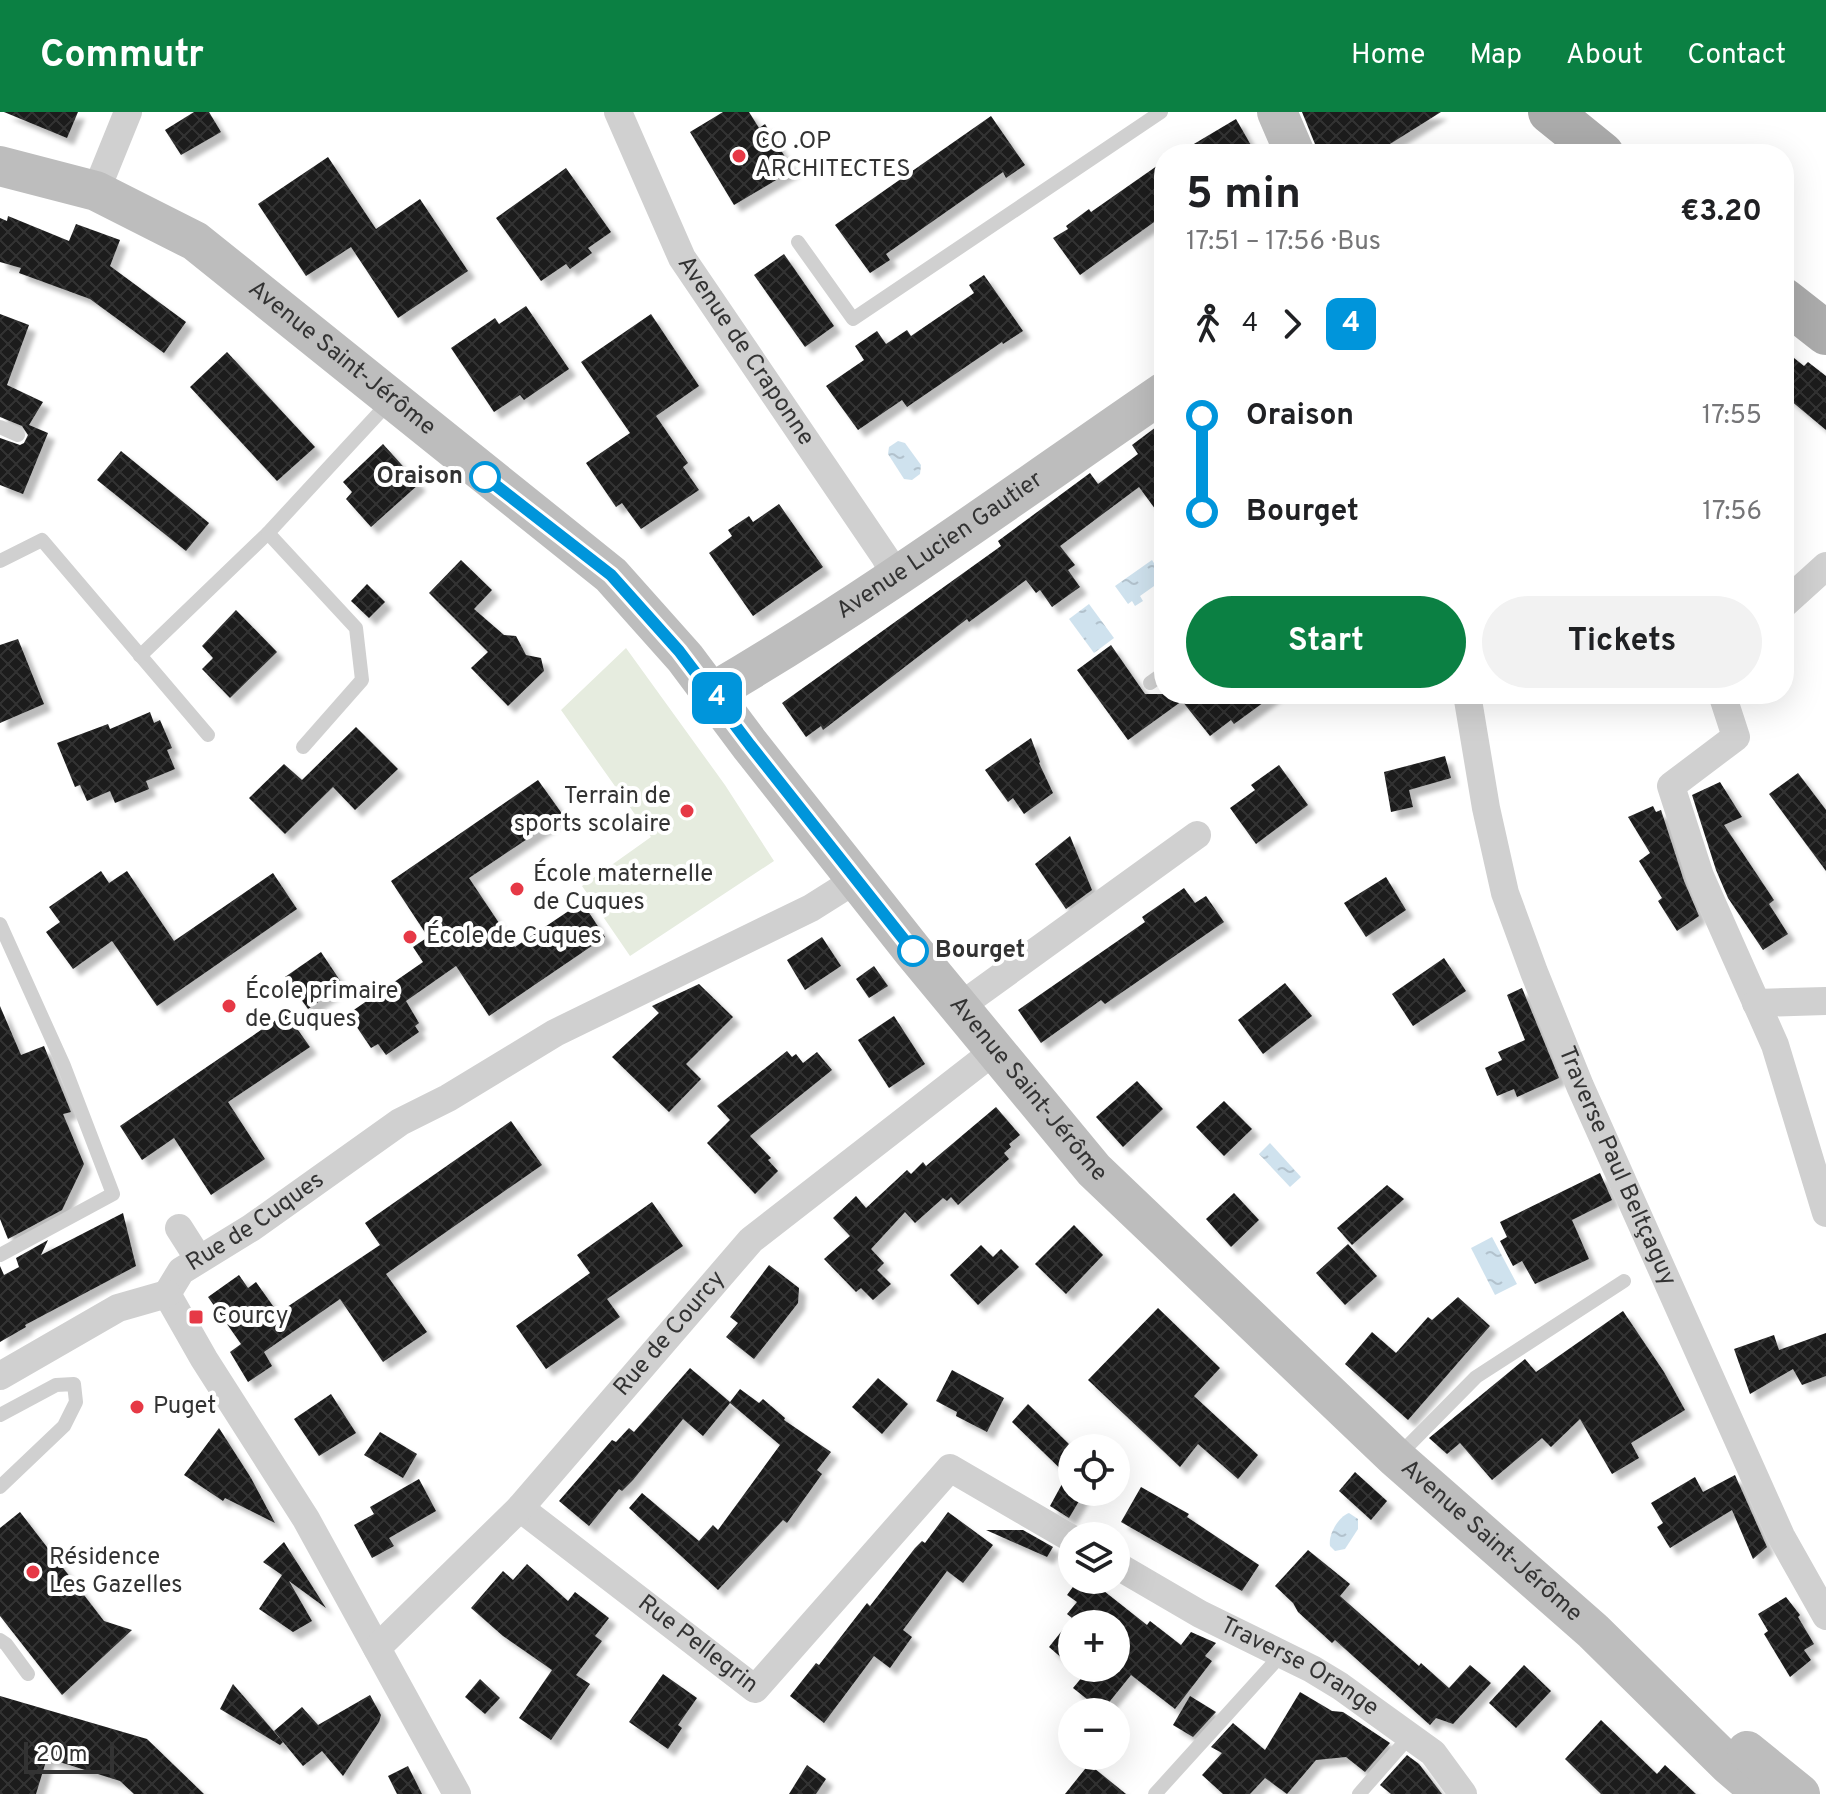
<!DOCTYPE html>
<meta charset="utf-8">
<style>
:root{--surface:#fff;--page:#f2f2f2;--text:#202124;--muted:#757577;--accent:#0b8043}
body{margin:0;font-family:Overpass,sans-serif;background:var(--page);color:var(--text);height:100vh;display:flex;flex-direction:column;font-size:30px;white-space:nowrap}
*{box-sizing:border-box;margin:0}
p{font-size:26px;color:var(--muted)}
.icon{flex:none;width:44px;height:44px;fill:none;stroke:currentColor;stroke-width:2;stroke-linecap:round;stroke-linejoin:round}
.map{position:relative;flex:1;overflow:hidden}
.details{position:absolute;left:1154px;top:32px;width:640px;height:560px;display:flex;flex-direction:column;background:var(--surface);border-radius:32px;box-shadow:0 8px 32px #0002}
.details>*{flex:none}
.badge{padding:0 16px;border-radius:12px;font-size:28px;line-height:52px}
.buttons{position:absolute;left:1058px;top:1322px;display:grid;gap:16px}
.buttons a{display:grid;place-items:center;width:72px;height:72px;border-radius:50%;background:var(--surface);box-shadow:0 8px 32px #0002;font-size:40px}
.scale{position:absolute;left:24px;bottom:20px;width:90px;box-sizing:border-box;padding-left:8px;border:4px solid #333;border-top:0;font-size:22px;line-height:28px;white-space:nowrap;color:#333;-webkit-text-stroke:6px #fff;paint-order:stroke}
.map>.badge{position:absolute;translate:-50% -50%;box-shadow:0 0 0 4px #fff}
.legs{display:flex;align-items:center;gap:12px;height:88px;padding:0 32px;font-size:26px}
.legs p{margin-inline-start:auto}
.overview{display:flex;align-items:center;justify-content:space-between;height:136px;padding:0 32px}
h1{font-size:44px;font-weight:700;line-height:60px}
.action{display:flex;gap:16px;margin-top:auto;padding:16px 32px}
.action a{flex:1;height:92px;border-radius:48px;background:var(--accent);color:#fff;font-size:32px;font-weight:700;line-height:92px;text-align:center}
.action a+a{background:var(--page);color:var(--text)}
ul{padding:0 32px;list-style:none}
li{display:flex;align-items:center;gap:28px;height:96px;font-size:30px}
li i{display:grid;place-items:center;width:12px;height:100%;margin:0 10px;background:currentColor}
li i::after{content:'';width:20px;height:20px;margin:-10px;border:6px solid;border-radius:50%;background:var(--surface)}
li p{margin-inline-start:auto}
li:first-child i{background:linear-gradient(#0000 50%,currentColor 0)}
li:last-child i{background:linear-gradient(currentColor 50%,#0000 0)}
header{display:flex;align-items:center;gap:48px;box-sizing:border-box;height:112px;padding:0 40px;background:var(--accent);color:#fff}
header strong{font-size:38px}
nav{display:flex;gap:44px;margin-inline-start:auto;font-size:28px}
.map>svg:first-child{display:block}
.grass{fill:#e6ecdf}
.water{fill:url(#water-ripples)}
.building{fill:url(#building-cross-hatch);filter:url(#shadow)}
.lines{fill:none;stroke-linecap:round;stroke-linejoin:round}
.lane{stroke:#d0d0d0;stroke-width:14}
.street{stroke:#d0d0d0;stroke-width:28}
.secondary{stroke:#bdbdbd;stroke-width:40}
.primary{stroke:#ababab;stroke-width:44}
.line-1-casing{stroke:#fff;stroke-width:18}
.line-1{stroke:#0095db;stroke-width:12}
.poi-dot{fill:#e63946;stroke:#fff;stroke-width:3}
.stop-1-dot{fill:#fff;stroke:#0095db;stroke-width:4}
.labels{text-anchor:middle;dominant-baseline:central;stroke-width:8;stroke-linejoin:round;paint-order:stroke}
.poi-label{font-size:24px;fill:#333;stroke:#fff;text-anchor:start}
.street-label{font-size:24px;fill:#333;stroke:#fff}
.stop-label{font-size:24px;font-weight:bold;fill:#333;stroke:#fff;text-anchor:end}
</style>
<header>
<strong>Commutr</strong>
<nav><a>Home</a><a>Map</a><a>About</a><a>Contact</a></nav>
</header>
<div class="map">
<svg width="1826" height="1682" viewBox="0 0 1826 1682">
<defs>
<pattern id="water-ripples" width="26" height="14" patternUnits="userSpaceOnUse" patternTransform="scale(2)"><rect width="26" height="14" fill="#cfe2ee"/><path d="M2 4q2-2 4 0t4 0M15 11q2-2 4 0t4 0" fill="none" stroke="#b2c2cd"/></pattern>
<pattern id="building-cross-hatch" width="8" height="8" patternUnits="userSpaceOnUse" patternTransform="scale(2)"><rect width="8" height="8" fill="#1a1a1a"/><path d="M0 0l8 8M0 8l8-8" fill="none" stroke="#333"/></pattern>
<filter id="shadow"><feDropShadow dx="7" dy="7" stdDeviation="2" flood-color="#0004"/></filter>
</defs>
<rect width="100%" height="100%" fill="#fff"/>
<!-- grass -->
<path class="grass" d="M626,536L725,673L774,749L630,844L582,774L651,725L561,598Z"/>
<!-- water -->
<g class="water">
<path d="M898,329L905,331L921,353L920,362L912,368L904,367L888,342L889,335Z"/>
<path d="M1152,448L1164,467L1140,484L1143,489L1135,494L1132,489L1128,492L1115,474Z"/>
<path d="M1089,492L1114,526L1094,541L1069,507Z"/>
<path d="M1270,1031L1301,1065L1290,1075L1259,1042Z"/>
<path d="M1492,1125L1517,1172L1495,1183L1471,1136Z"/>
<path d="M1349,1401L1358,1407V1417L1345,1437L1335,1439L1330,1434C1328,1423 1338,1405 1349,1401Z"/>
</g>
<!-- building -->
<g class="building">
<path d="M4,0H78L67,26Z"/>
<path d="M194,0H209L221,20L181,43L165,18Z"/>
<path d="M723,0H749L759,16L765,12L793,58L734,93L690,20Z"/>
<path d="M1302,0H1441L1374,42H1319Z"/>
<path d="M991,4L1025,53L1006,66L1003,60L886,142L890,148L870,161L835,113Z"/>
<path d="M1236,7L1256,42H1177Z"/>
<path d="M328,45L376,117L420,87L468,159L398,206L351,135L306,164L258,92Z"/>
<path d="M1164,49V103L1080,163L1053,126L1068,117L1066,114L1089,97L1091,100Z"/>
<path d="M566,56L611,120L588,136L592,141L570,157L566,152L541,169L496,106Z"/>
<path d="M8,104L69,129L76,112L120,128L110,154L186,210L164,241L90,187L19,161L21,156L0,150V106L7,109Z"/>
<path d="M784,142L834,214L805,235L754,163Z"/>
<path d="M984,163L1023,219L1003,232L1002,230L907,295L902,288L858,318L826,274L864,248L855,234L877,219L886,232L907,218L911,224L974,181L969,173Z"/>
<path d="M526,194L569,257L524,288L520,283L494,300L451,236L495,206L499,212Z"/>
<path d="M0,202L29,213L7,273L43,290L29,313L48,321L23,382L0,373V326L20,333L24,331L28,323L22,314L0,305Z"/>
<path d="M651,202L699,274L656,304L688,351L683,355L699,378L641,417L622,391L616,395L586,351L630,321L581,250Z"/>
<path d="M1784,238L1804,254L1808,250L1826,264V318L1784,283Z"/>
<path d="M227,240L315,335L277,369L190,275Z"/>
<path d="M1164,309V409L1139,375L1060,434L1075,453L1068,458L1080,475L1052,495L1040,478L1036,481L1026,468L969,510L967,507L823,618L821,614L806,625L782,591L1001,434L998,429L1090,361L1098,372L1138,342L1132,333Z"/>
<path d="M383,332L419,372L371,415L346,387L352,380L343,370Z"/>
<path d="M121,339L209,411L186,439L97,368Z"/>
<path d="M779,392L823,455L753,504L709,441L732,424L728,418L749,404L753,410Z"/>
<path d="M461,448L492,478L474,497L504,523L516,524L526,543L541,546L544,559L508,594L471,556L488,540L429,481Z"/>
<path d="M367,472L385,490L369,506L351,489Z"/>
<path d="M236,498L277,540L230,586L202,557L213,546L202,534Z"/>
<path d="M18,527L44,592L0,611V533Z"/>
<path d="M1111,533L1145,582H1275L1234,612L1231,608L1210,624L1182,589L1128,628L1077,558Z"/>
<path d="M150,600L154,611L160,608L172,636L167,638L175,657L146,669L149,677L115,691L110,679L87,689L80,673L75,675L57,631L108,612L110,617Z"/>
<path d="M356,615L398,657L355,698L333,675L285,722L249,686L284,652L302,668Z"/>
<path d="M1031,626L1040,650L1039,651L1053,681L1024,702L1013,686L1008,690L985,658Z"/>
<path d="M1445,644L1451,666L1409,678L1413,695L1391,700L1384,660Z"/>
<path d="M1279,653L1308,693L1256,732L1230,696L1255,678L1251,673Z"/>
<path d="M1798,661L1826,698V759L1769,682Z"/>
<path d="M538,668L563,703L469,766L515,835L582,790L605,825L489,904L456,854L406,889L419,911L415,914L419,920L386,943L378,932L371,936L348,902L423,850L413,835L428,825L391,769Z"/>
<path d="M1720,670L1742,705L1724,713L1774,788L1769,792L1788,822L1763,838L1728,786L1716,758L1692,683Z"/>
<path d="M1653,694L1656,700L1661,698L1684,769L1699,804L1677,819L1658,789L1662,786L1639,749L1650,741L1628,705Z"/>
<path d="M1070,724L1092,778L1066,797L1035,752Z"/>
<path d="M101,759L109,771L127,759L174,829L273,761L297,797L157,894L112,829L73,857L46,820L60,810L49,795Z"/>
<path d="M1386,765L1406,798L1366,825L1344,791Z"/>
<path d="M1184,776L1195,791L1206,784L1224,810L1105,892L1101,888L1041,931L1018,898L1145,810L1142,805Z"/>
<path d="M822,825L841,854L805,878L787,848Z"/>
<path d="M321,840L343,873L308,897L285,865Z"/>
<path d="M1444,846L1466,879L1413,914L1392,882Z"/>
<path d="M874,854L888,874L869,886L856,867Z"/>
<path d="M1285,871L1312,904L1263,942L1238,908Z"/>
<path d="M699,872L733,905L686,952L701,967L669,1000L612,945L659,901L652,894Z"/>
<path d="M1522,876L1559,966L1517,985L1514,977L1497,984L1485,956L1502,948L1498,940L1525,928L1507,883Z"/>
<path d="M0,894L21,943L44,934L71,1000L63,1002L84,1052L62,1098L8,1127L0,1107Z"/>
<path d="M286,901L310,935L228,990L265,1047L211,1083L174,1026L142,1048L120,1014Z"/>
<path d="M894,904L925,952L889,976L858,928Z"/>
<path d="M787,939L792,945L796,942L803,951L817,940L832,958L750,1024L771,1046L768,1048L778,1059L755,1082L707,1031L730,1008L717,994Z"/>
<path d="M1137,969L1163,997L1123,1035L1096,1005Z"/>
<path d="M1224,989L1252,1017L1224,1044L1196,1015Z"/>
<path d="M996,995L1020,1023L1009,1032L1011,1035L1004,1041L1009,1047L958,1093L951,1085L947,1089L943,1086L915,1111L905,1100L871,1137L884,1151L877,1158L891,1172L873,1188L861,1176L856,1180L824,1147L850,1124L833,1106L856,1084L866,1096L907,1058L911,1062L923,1050L926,1054Z"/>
<path d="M511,1009L542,1053L386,1162L427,1220L383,1250L340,1187L264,1240L272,1254L248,1270L230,1240L241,1232L208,1185L239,1163L248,1176L256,1170L278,1201L380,1133L365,1111Z"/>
<path d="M1600,1061L1612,1088L1572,1108L1589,1147L1535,1172L1522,1149L1513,1154L1500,1129L1507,1125L1500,1110Z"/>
<path d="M1387,1073L1404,1087L1352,1133L1337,1116Z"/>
<path d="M1234,1081L1259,1108L1231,1135L1206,1107Z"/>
<path d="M652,1090L683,1134L607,1187L620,1205L546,1257L516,1214L590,1161L577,1143Z"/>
<path d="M123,1101L136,1154L25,1213L26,1215L0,1230V1154L4,1163L19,1155L16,1146L48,1128L41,1143Z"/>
<path d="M1074,1113L1103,1143L1066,1182L1035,1152Z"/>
<path d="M1348,1132L1377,1164L1345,1193L1316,1161Z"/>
<path d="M981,1133L993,1145L1001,1137L1019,1155L978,1193L950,1163Z"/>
<path d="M769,1153L799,1176L798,1191L754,1247L726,1225L738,1211L730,1205Z"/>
<path d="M1458,1185L1490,1214L1408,1308L1345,1252L1372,1220L1396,1241L1428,1205L1432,1208Z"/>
<path d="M1158,1196L1220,1256L1194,1284L1258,1343L1238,1367L1198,1332L1180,1355L1088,1268Z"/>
<path d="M1623,1199L1664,1260L1685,1298L1631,1331L1639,1346L1612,1362L1580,1307L1551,1335L1542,1326L1492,1368L1460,1331L1447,1342L1429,1326L1525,1247L1536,1260Z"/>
<path d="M1826,1221V1264L1802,1273L1793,1257L1750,1282L1734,1237L1774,1223L1779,1238Z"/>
<path d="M690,1256L730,1290L740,1277L759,1291L763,1287L785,1306L784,1308L831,1340L817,1358L822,1362L787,1411L783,1408L718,1478L629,1396L642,1381L699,1429L713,1413L718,1418L780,1333L730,1291L703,1324L683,1307L633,1368L622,1379L619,1377L589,1414L559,1389L612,1328L616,1330L629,1316L634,1320Z"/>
<path d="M952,1258L1004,1286L987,1320L956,1304L957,1300L936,1289Z"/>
<path d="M878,1266L908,1292L882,1322L852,1295Z"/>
<path d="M331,1282L356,1321L319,1344L294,1307Z"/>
<path d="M1028,1292L1072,1335V1368L1012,1310Z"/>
<path d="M219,1316L251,1366L275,1411L225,1386L223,1389L184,1363Z"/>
<path d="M380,1320L417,1342L403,1366L364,1343Z"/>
<path d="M1355,1360L1387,1389L1371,1408L1339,1379Z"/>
<path d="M1735,1363L1767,1435L1753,1447L1732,1398L1670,1436L1657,1415L1663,1411L1651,1391L1695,1365L1703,1380Z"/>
<path d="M419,1367L436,1399L389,1426L394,1434L372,1446L354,1413L374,1402L370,1395Z"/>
<path d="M1062,1372L1082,1384L1069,1406L1050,1394Z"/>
<path d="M1141,1375L1189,1402L1187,1405L1259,1453L1242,1479L1121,1410Z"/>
<path d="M20,1400L104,1509L132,1518L62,1583L0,1504V1416Z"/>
<path d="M948,1400L993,1433L963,1471L947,1459L903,1518L912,1525L890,1556L874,1544L824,1611L790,1584L816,1551L819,1553L867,1491L870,1494L915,1436L922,1429L925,1431Z"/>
<path d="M986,1418H1023L1053,1435L1047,1445Z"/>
<path d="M284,1430L326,1496L289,1469L312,1509L293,1520L259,1497L282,1463L263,1450Z"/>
<path d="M1308,1438L1350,1472L1340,1484L1419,1554L1421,1551L1449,1576L1470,1553L1491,1571L1453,1612L1436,1606L1430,1613L1335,1528L1332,1531L1298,1500L1293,1491L1275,1474Z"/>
<path d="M527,1452L568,1489L575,1480L609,1506L595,1524L602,1529L576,1563L590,1572L551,1628L519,1606L552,1558L503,1524L471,1496L503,1459L513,1468Z"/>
<path d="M1078,1468H1090L1147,1513L1150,1509L1181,1533L1191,1520L1216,1531L1205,1544L1212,1549L1175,1597L1131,1563L1102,1599L1073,1576L1083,1564L1073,1556H1116V1512H1072V1555L1049,1535L1072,1506L1067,1502L1077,1490L1067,1483Z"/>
<path d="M1786,1485L1800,1503L1798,1505L1814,1532L1804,1538L1811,1548L1790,1565L1764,1522L1768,1519L1758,1502Z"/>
<path d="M1524,1553L1551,1579L1516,1616L1489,1591Z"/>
<path d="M663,1562L697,1586L678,1613L682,1616L668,1637L629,1610Z"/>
<path d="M480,1567L500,1586L485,1602L465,1585Z"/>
<path d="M233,1572L283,1630L280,1633L220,1597Z"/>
<path d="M1300,1580L1332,1599L1343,1600L1390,1631L1365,1660L1346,1645L1316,1648L1287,1682L1265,1666L1250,1682H1223L1202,1663L1222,1641L1211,1635L1233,1611L1265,1638Z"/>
<path d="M370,1583L381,1603L379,1610L343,1664L322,1639L303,1654L274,1619L302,1595L318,1613Z"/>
<path d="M0,1584L147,1627L204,1682H134L120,1669L47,1646L36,1682H0Z"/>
<path d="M1190,1584L1216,1600L1193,1625L1173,1613Z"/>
<path d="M1601,1608L1657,1662L1665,1653L1696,1682H1601L1565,1647Z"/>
<path d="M1407,1643L1419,1652L1442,1682H1391L1380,1673Z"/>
<path d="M1089,1652L1126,1682H1065Z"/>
<path d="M807,1653L826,1667L816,1682H789Z"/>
<path d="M408,1654L422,1682H397L388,1664Z"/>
</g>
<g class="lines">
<!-- lane -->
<g class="lane">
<path d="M798,130L853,207L1161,0"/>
<path d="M0,315L18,323"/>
<path d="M0,449L42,428L208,623"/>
<path d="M140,544L268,421"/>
<path d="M1150,571L1164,561"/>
<path d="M303,635L362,568L356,516L268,421L391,288"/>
<path d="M0,812L64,954L113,1082L0,1143"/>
<path d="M0,1303L56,1273L74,1272L76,1290L64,1314L0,1375"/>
<path d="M1398,1344L1476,1265L1624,1169"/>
<path d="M0,1528L6,1532L28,1562"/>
<path d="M1155,1682L1282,1542"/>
<path d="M1359,1682L1410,1624"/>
</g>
<!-- street -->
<g class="street">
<path id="s1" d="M618,0L682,146L885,445L896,465"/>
<path d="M96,79L128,0"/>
<path d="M1784,492L1826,454"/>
<path id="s2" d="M1467,582L1486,696L1505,781L1534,860L1580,974L1781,1424L1826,1504"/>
<path d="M1722,582L1736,625L1671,674L1700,764L1775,933L1826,1101"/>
<path d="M1756,891L1826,889"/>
<path d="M959,895L1197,723"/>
<path d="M179,1116L193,1138"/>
<path id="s3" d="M167,1182L181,1159L251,1116L400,1010L448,986L555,921L811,796L857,767"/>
<path d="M167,1182L204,1247L306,1407L457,1682"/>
<path d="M0,1264L118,1196L167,1182"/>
<path id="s4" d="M520,1396L755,1577L950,1356L1072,1427"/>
<path id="s5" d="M1116,1453L1200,1502L1312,1557L1340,1574L1433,1641L1463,1682"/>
<path id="s6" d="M377,1536L520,1396L751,1128L993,940"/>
</g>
<!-- secondary -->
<g class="secondary">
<path d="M1277,0L1295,42"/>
<path id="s7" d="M0,54L96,79L195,129L611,463L685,546L750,633L913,839L1094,1058L1396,1346L1593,1519L1729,1653L1763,1682"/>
<path id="s8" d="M713,580C869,489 1015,382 1164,280"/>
<path d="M1747,1639L1800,1682"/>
</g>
<!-- primary -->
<g class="primary">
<path d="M1550,0L1602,42"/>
<path d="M1784,188L1826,221"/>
</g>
</g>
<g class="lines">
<!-- line-1 casing -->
<g class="line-1-casing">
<path id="line-1" d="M485,365L611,463L679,539L750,633L913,839"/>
</g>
<!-- line-1 -->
<use href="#line-1" class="line-1"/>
</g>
<!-- markers -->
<g class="poi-dot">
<circle cx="739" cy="44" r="8"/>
<circle cx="687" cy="699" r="8"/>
<circle cx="517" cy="777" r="8"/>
<circle cx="410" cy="825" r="8"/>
<circle cx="229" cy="894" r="8"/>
<rect x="188" y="1197" width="16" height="16" rx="4"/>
<circle cx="137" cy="1295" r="8"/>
<circle cx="33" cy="1460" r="8"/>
</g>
<g class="stop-1-dot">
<circle cx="485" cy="365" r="14"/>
<circle cx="913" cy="839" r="14"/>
</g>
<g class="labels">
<!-- poi labels -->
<g class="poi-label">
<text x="755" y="30">CO .OP<tspan x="755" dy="28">ARCHITECTES</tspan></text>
<text x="671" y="685" text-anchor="end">Terrain de<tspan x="671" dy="28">sports scolaire</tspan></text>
<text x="533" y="763">École maternelle<tspan x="533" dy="28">de Cuques</tspan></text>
<text x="426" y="825">École de Cuques</text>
<text x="245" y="880">École primaire<tspan x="245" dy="28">de Cuques</tspan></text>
<text x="212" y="1205">Courcy</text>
<text x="153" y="1295">Puget</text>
<text x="49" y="1446">Résidence<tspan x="49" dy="28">Les Gazelles</tspan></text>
</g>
<!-- street labels -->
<g class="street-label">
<text stroke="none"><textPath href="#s1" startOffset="272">Avenue de Craponne</textPath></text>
<text stroke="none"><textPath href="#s7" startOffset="398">Avenue Saint-Jérôme</textPath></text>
<text stroke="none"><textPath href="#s8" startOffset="270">Avenue Lucien Gautier</textPath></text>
<text stroke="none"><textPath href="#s7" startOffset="1406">Avenue Saint-Jérôme</textPath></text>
<text stroke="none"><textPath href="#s2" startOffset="498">Traverse Paul Beltçaguy</textPath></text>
<text stroke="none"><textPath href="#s3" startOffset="116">Rue de Cuques</textPath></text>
<text stroke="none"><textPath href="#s6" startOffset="430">Rue de Courcy</textPath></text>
<text stroke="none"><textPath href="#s7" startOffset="2054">Avenue Saint-Jérôme</textPath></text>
<text stroke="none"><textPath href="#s4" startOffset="224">Rue Pellegrin</textPath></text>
<text stroke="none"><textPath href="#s5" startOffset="210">Traverse Orange</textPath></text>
</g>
<!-- stop labels -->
<g class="stop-label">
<text x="463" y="365">Oraison</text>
<text x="935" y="839" text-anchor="start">Bourget</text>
</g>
</g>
</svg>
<div class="buttons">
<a><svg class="icon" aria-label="locate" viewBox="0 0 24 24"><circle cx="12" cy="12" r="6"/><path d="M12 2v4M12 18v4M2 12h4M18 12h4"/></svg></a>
<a><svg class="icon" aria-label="layers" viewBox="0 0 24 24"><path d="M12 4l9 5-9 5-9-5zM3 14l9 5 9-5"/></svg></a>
<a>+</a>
<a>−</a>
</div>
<div class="scale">20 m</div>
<b class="badge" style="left:717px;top:586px;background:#0095db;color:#fff">4</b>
<section class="details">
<div class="overview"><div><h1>5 min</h1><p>17:51 – 17:56 · Bus</p></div><b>€3.20</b></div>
<div class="legs"><svg class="icon" aria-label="walk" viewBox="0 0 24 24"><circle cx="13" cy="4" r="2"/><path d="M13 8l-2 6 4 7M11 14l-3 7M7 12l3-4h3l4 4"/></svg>4<svg class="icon" aria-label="forward" viewBox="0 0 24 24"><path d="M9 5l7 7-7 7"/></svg><b class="badge" style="background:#0095db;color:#fff">4</b></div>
<ul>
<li><i style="color:#0095db"></i><b>Oraison</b><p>17:55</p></li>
<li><i style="color:#0095db"></i><b>Bourget</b><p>17:56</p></li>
</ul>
<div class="action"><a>Start</a><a>Tickets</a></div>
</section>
</div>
